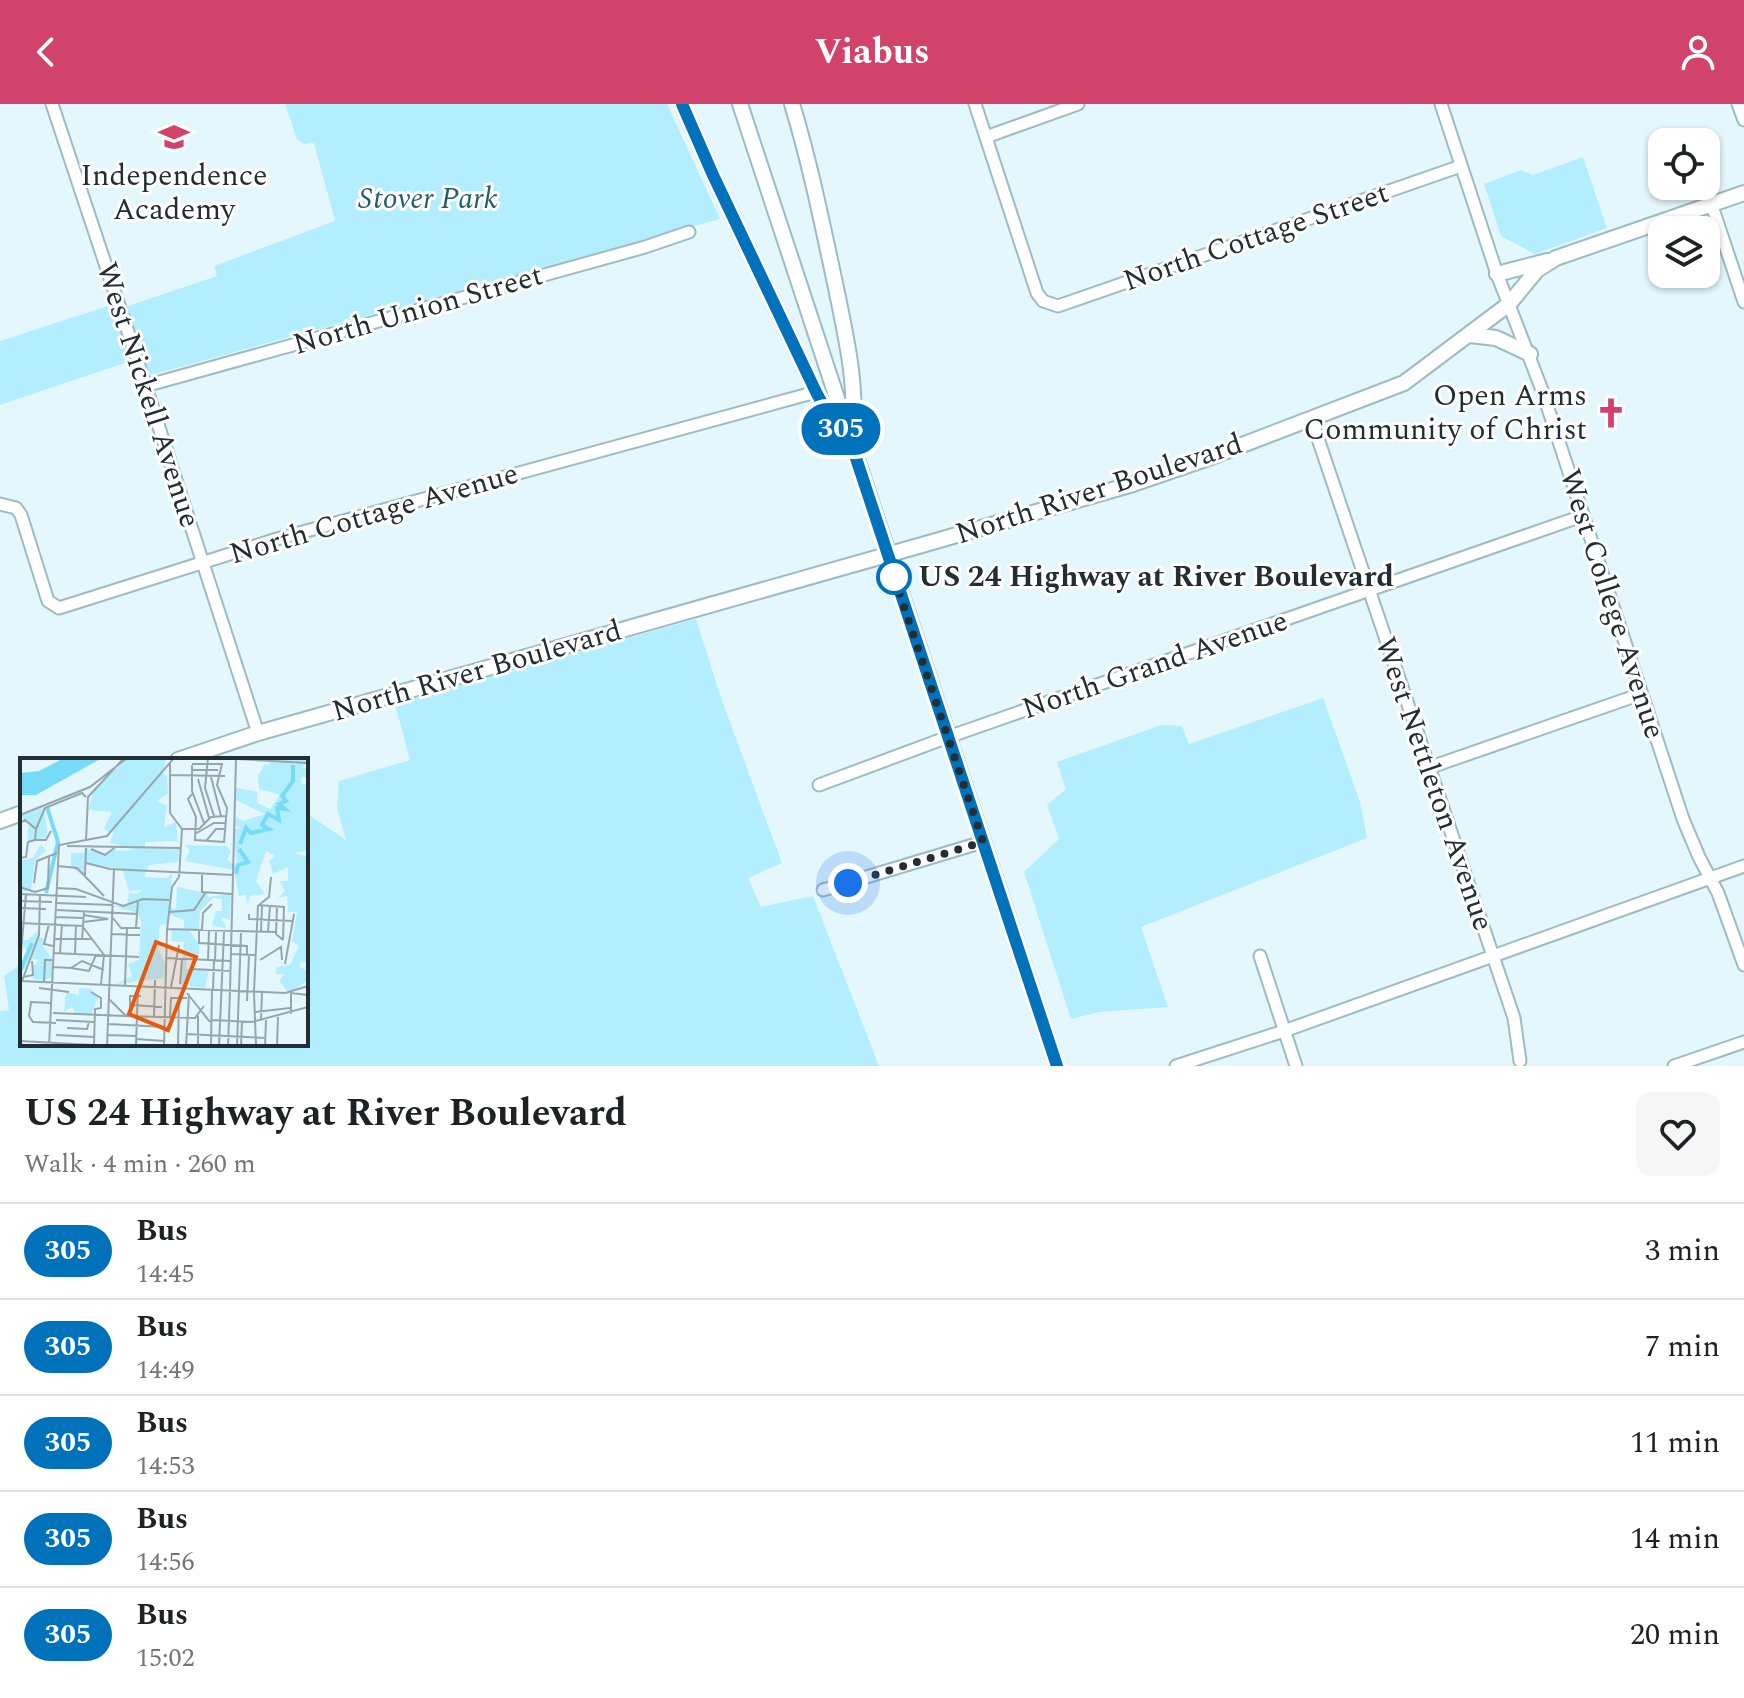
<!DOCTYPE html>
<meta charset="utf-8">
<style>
:root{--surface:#fff;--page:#f6f6f6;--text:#202124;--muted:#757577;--line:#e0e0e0;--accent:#d1436b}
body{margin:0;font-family:Spectral,serif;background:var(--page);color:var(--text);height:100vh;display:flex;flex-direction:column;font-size:30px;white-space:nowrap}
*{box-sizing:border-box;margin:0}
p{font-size:26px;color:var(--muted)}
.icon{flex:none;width:44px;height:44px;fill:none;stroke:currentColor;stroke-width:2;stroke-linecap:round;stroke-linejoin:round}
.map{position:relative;height:962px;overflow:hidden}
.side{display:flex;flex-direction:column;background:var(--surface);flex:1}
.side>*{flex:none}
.badge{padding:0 16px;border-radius:26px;font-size:28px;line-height:52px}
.buttons{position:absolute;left:1648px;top:24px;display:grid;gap:16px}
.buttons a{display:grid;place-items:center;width:72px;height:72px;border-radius:16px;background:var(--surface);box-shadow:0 2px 6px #0004;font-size:40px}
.you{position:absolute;width:40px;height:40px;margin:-20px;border:6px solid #fff;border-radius:50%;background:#1a73e8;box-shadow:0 0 0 12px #1a73e833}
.map>.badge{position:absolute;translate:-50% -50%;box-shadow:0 0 0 4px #fff}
.round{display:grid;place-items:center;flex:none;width:84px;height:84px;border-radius:16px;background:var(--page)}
.summary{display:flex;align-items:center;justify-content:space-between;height:136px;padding:0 24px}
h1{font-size:38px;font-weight:700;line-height:60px}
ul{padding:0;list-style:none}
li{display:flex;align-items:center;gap:24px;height:96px;padding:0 24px;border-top:2px solid var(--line)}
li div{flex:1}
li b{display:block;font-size:30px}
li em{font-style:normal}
li .badge{min-width:88px;font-weight:700;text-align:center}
header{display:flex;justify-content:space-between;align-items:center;height:104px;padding:0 24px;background:var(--accent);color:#fff;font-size:36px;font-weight:700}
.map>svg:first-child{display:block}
.green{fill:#b3eeff}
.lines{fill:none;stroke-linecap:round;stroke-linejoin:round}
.minor-casing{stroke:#9cbbc4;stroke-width:15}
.major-casing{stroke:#9cbbc4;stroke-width:18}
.minor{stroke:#fff;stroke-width:11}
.major{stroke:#fff;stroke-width:14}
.line-casing{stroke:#fff;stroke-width:18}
.line{stroke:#0072bc;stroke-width:12}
.walk{stroke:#222e32;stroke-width:8;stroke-dasharray:0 14.4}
.stop-dot{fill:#fff;stroke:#0072bc;stroke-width:4}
.labels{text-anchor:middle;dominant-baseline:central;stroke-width:6;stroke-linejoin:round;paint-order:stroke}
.poi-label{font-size:30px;fill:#222e32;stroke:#fff}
.park-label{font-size:30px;font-style:italic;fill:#255d6c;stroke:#fff}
.street-label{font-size:30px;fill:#222e32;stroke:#fff}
.stop-label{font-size:30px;font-weight:bold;fill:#222e32;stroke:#fff;text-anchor:start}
.inset-river{fill:none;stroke:#76dbf6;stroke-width:4}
.inset-road{fill:none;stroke:#96a7ac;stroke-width:2}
.view{fill:#e8590c;fill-opacity:0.15;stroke:#e8590c;stroke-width:4}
.inset-edge{fill:none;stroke:#222e32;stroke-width:4}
</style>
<header><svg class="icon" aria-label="back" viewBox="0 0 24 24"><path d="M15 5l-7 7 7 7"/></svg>Viabus<svg class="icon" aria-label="person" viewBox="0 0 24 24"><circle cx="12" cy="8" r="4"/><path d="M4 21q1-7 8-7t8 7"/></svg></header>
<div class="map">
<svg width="1744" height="962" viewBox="0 0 1744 962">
<rect width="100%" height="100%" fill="#e4f7fd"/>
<!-- green -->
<g class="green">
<path d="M285,0H667L720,115L151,271L145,262L125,203L217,172L214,162L335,117L314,39L304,40L297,35Z"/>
<path d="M1583,53L1607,124L1535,150L1501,132L1484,80L1521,66L1533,71Z"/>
<path d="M111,201L131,257L0,301V237Z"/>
<path d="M696,515L721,594L782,759L748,774L761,803L813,792L879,962H0V907L9,906L4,872L22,859V940H306V709L346,736L337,704L339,677L410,656L395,600Z"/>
<path d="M1323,594L1360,698L1367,734L1141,823L1168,903L1099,908L1071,915L1024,768L1059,735L1047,701L1066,685L1057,658L1161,621L1182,622L1189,640Z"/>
</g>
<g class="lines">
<!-- minor casing -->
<g class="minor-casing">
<g id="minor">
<path d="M52,0L132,240L258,629"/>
<path d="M975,0L1037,189L1043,197L1058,202L1461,62"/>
<path d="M1441,0L1497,170L1542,286L1683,715L1699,753L1718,789L1744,861"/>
<path d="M1738,0L1744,16"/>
<path d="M986,33L1078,0"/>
<path d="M1712,102L1744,198"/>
<path d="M145,282L645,143L689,128"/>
<path d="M1311,314L1514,914L1520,957"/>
<path d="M0,400L16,404L21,411L48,497L59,504L277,435L816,288"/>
<path d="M1428,664L1641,590"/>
<path d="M819,681L948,633L1582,412"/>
<path d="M823,786L983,738"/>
<path d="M1260,852L1296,962"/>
<path d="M1176,962L1284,927L1744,762"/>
<path d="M1674,962L1744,938"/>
</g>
</g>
<!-- major casing -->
<g class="major-casing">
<g id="major">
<path d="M682,0L713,71L816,288L829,312L844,329"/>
<path d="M740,0L1057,962"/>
<path d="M792,0C810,59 822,119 835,179C845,229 858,280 852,331"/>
<path d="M1497,170L1547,157"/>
<path d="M1470,231L1496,234L1530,250"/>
<path d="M178,656L258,629L929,439L1133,380L1203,356L1404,279L1509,200L1537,166L1556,154L1744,89"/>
<path d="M0,717L22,709"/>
</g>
</g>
<!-- minor -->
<use href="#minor" class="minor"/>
<!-- major -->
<use href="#major" class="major"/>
</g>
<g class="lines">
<!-- line casing -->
<g class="line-casing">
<path id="line" d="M682,0L713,71L816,288L829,312L851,339L1057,962"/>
</g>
<!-- line -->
<use href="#line" class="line"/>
<!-- walk -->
<path class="walk" d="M848,779L983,738L894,473"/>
</g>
<!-- icons -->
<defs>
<g id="school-bare" transform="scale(2.4)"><path d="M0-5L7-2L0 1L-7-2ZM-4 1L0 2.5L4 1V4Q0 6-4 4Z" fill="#d1436b" stroke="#fff" stroke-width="2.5" paint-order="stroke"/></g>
<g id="church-bare" transform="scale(2.4)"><path d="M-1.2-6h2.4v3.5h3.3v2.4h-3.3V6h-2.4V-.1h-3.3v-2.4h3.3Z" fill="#d1436b" stroke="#fff" stroke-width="2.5" paint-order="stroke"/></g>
</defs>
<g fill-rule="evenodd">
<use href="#school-bare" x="174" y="33"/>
<use href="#church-bare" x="1611" y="309"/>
</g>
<!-- markers -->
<circle class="stop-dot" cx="894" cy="473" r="16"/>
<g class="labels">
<!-- poi labels -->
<g class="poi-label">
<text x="174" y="72">Independence<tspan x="174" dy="34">Academy</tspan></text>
<text x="1587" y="292" text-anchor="end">Open Arms<tspan x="1587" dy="34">Community of Christ</tspan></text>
</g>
<!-- park labels -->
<g class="park-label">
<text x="428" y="95">Stover Park</text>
</g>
<!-- street labels -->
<g class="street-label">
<text transform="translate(1256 133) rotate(-19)">North Cottage Street</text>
<text transform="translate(418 206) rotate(-16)">North Union Street</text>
<text transform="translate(148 291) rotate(72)">West Nickell Avenue</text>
<text transform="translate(1099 385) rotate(-18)">North River Boulevard</text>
<text transform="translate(374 410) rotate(-16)">North Cottage Avenue</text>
<text transform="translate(1612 500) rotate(72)">West College Avenue</text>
<text transform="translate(1155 561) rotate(-19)">North Grand Avenue</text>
<text transform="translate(477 567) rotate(-16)">North River Boulevard</text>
<text transform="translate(1434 680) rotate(71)">West Nettleton Avenue</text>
</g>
<!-- stop labels -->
<g class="stop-label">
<text x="918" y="473">US 24 Highway at River Boulevard</text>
</g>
</g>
<!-- overview -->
<g transform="translate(20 654)">
<rect width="288" height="288" fill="#e4f7fd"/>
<path d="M108,0H146L143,16L147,18L148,35L137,43L147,48L144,69L156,64L158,83L125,84V90L160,91L158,104L129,107L124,119L148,120L152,114L151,150H156L157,129L187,135L188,139L211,136L210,162L201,159L207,171L192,167L196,153H202V141L193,140L180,153L179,172H169L179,186V197L167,193L166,211L189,212L185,230L160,227L164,184L151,183L152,172H164V162L150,157L147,166L140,167L138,190L145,206L144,220L96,226L112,218L108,206L119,202L121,163L118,155L93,148H107L109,135L116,136L122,132L109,133L102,111L66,105L65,119L51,109V95H63L66,90L84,97L95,89L97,93L116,92L90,85L95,69L89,75L84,70L92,54L68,52L74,31ZM248,0H288L282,11L288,9V19H282L281,26L288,27V92L274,95L288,99V204H281L279,209L288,212V222L269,235L259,223L264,216H256V209L270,207L279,188L272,183L277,154H268L267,138L258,140L265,133L259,123H268V109L253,116L249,103L255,98L246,93L236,123L245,136L230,138L228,146L225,137L219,138L214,112L165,103L170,92L165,87L207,88L211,94L207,102L217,108L213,71L222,70L213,67L215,59L223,63L245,56L214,41L216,30L237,34L238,45L250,51L260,37L239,31L238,18L245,6L250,7ZM24,49L28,79L7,84L9,65L0,58ZM21,86L26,93L15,102L11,133L0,134V103L13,100ZM19,171L18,179L25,180L23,188L32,201V219L23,223L13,221L12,209L19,202L12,201L0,216L8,195L0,182H8ZM59,230L71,231L78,240L71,257L55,255L52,249L44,254L46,234L59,237Z" fill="#b3eeff"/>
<path d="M44,0H82L16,37H0V15L19,13Z" fill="#76dbf6"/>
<path class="inset-river" d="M220,86L226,70L231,75L249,71L242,67L248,56L259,62L257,50L265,51L259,46L266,43L262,38L273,23V7M216,116L218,107L228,104L219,91M26,135L38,84L27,49M0,213L12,185"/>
<path class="inset-road" d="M188,0L185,30L194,58M199,0L288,5M172,6H202L197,27L207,50L204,84L175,82L176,59L168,41L172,36M172,7V33L184,65M172,12H198M150,17L205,18M191,19L201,58M178,21L189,60M0,57L70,29L107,0M0,65L5,62L16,71L15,82H26L31,73M16,71L25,50L62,35L66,39M162,71H179L191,59L206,58M175,76L194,65H206M66,82L68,39L104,0M186,83L196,71H206M47,88L160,90M71,91L85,97L94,90M0,100L6,99L8,84L15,82M66,105L90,111L214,117M38,108L57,110L84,138M182,115V134L212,136M65,117L66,90M14,125L17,103L37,95M28,126L29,98M0,129L15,134L28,130V125M36,130L56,131L103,148L123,141L149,142M0,136L66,139M0,143L32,144M35,145L93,147M240,146L249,139L251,119M238,147L264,149L263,182M257,148L256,176L263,182M0,150L26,151M37,152L118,156M150,154L174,152L186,134M229,156V161L273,163M35,159L63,160M93,160L101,170H120M63,164L88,161L64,157M0,165L63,168M29,166L24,186L33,188M63,169L84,197M116,170L118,143M147,171L256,174M182,172L183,155L192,146M179,173V185L227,188V196M241,173L242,148M248,173L250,148M92,176L120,177M34,181H72M62,182L64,154M33,195L119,199M40,195L42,166M55,196L56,167M211,196L235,197M146,200L211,203M188,202L189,173M195,202L196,174M240,202L261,189L262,202M265,206L274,156M0,207L6,136M33,209L51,210L62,203L84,212M51,210L69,213L76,197M173,211L211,213M3,219L13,217L12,203M0,223L265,235L288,228M2,223L19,177L20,137M24,224L25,202H32M81,226L84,197M160,226L162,201M105,227L107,170M151,229L159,187M19,230L49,234M193,231L194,202M210,232L216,1M234,233L238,147M71,234L81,240V250L75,251L74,287M234,234L236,288M167,235L190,264M89,241L106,258L175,260L184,248M227,243L229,197M31,245L11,244L9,258L13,264L36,265M112,247L142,249M235,254L270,250M33,255L106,258M271,256V235L288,237M110,258V238H121M134,258L135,222M150,259L151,240H167M36,262L74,264M192,262L232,264L288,249M241,262L242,234M88,266L145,269M47,270L67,271L69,264M166,276L246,280M36,277L74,279M88,277L116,278M116,281L144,283M0,283L91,288M191,287L220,288M29,288L39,87L87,78L154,0M87,288L94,111M116,288L118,228M144,288L147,172L152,129L159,119L162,71L150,55V4M158,288L159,240M166,288L169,236M178,288V258M191,288L192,231M199,288L204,174M208,288L210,232M217,288L221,175M221,288L222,264M245,288L246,262M257,288L258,259"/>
<path class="view" d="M136,184L176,199L148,272L109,256Z"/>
<rect width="288" height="288" class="inset-edge"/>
</g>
</svg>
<div class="buttons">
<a><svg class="icon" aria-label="locate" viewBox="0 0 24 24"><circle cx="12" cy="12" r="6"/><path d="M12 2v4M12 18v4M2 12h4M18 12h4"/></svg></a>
<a><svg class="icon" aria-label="layers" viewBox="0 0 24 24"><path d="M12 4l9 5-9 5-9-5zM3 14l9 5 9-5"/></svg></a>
</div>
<div class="you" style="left:848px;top:779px"></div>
<b class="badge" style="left:841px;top:325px;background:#0072bc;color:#fff">305</b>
</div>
<section class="side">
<div class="summary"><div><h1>US 24 Highway at River Boulevard</h1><p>Walk · 4 min · 260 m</p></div><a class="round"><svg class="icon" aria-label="heart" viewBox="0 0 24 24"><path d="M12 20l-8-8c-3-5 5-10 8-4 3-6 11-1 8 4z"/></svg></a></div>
<ul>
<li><span class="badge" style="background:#0072bc;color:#fff">305</span><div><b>Bus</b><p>14:45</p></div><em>3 min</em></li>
<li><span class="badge" style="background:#0072bc;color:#fff">305</span><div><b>Bus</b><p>14:49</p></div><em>7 min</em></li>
<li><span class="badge" style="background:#0072bc;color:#fff">305</span><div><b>Bus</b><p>14:53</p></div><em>11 min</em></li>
<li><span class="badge" style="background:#0072bc;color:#fff">305</span><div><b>Bus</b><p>14:56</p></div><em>14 min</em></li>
<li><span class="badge" style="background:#0072bc;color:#fff">305</span><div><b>Bus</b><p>15:02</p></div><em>20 min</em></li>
</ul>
</section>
